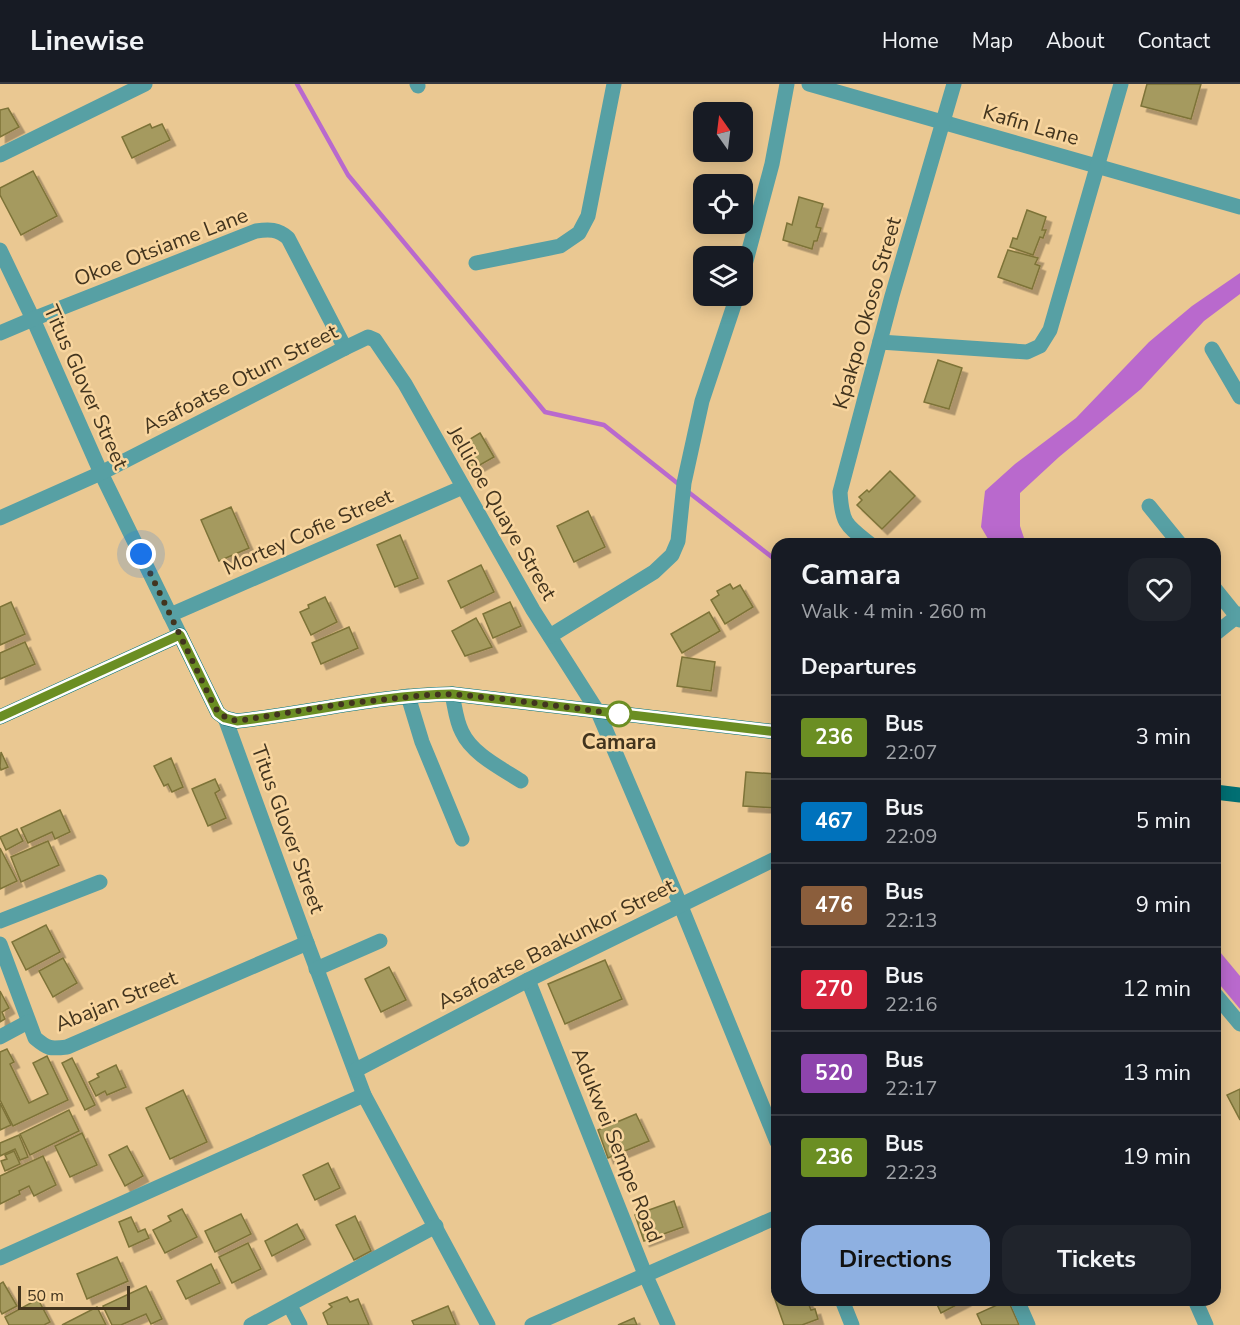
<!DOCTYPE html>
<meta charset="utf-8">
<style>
:root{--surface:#171b24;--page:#20242c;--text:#f1f3f6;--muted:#9ea1a6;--line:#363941;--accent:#8eb0e1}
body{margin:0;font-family:"Nunito Sans",sans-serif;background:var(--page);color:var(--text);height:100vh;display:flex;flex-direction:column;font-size:22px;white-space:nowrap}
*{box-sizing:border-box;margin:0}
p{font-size:20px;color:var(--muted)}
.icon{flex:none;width:33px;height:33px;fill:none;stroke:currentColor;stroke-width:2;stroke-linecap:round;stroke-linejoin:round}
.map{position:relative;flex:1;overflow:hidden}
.side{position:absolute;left:771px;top:454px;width:450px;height:768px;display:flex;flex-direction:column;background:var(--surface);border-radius:18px;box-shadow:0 3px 15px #0003}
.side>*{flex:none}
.badge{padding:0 12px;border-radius:4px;font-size:21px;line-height:39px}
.needle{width:39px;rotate:346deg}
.tools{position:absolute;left:693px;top:18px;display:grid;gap:12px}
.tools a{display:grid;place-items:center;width:60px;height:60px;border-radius:12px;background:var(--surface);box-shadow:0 3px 15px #0003;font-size:30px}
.scale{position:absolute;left:18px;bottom:15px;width:112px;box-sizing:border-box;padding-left:6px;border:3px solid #42341e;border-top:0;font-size:16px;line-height:21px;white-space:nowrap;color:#42341e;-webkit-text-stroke:4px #f8d59e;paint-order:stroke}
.you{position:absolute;width:30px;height:30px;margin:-15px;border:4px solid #fff;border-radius:50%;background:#1a73e8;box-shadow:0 0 0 9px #1a73e833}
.map>.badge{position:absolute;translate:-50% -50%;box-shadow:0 0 0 3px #fff}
h2{padding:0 30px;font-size:22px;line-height:54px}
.round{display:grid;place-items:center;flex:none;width:63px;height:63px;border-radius:18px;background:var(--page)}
.head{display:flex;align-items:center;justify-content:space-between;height:102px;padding:0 30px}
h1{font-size:28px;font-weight:700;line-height:45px}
.action{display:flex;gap:12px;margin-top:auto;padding:12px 30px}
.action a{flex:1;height:69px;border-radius:18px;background:var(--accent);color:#111;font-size:24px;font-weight:700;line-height:69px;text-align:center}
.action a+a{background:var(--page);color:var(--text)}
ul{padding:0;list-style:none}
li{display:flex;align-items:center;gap:18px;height:84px;padding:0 30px;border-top:2px solid var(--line)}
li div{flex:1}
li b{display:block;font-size:22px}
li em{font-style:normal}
li .badge{min-width:66px;font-weight:700;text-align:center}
header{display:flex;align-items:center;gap:36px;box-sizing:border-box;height:84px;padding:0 30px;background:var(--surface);border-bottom:2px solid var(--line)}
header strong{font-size:28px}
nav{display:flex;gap:33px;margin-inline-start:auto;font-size:21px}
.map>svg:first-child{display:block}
.water{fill:#b969cd}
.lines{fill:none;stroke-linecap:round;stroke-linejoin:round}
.stream{stroke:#b969cd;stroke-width:4.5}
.building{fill:#a59a5e;stroke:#7d7338;stroke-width:1.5;filter:url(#shadow)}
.minor{stroke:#57a0a4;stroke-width:15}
.major{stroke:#016f73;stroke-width:15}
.line-casing{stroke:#fff;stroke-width:14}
.line{stroke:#6b8e23;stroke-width:9}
.walk{stroke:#42341e;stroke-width:6;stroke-dasharray:0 10.8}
.stop-dot{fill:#fff;stroke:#6b8e23;stroke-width:3}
.labels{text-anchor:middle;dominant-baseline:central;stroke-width:5;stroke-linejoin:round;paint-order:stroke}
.street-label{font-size:21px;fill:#42341e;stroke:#f8d59e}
.stop-label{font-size:21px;font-weight:bold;fill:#42341e;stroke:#f8d59e}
</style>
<header>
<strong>Linewise</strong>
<nav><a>Home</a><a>Map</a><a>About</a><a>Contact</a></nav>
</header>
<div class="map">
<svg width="1240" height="1241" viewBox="0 0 1240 1241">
<defs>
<filter id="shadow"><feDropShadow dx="5.5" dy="5.5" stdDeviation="0" flood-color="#0004"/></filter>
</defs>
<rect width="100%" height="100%" fill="#eac892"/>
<!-- water -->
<g class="water">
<path d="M1240,189V210L1204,237L1141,305L1059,373L1020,409V442L1026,460H991L981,443L985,407L1015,380L1076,334L1149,258L1192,222Z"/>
<path d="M1215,862L1240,892V925L1215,895Z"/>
</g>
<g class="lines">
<!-- stream -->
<g class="stream">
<path d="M297,0L348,91L545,328L604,341L681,402"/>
<path d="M687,407L777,477"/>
</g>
</g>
<!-- building -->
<g class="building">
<path d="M1147,0H1201L1191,35L1141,22Z"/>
<path d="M8,24L19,43L0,53V26Z"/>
<path d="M150,40L152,44L162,40L170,56L132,74L122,53Z"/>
<path d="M33,87L57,132L21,151L0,111V104Z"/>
<path d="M799,113L823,120L816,143L821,144L817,157H814L812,165L783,156L787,139L792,141Z"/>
<path d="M1027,126L1046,133L1042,146H1046L1043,154L1040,153L1033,171L1010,163L1013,154L1017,155Z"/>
<path d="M1008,166L1038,174L1035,180L1040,182L1032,205L998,193Z"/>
<path d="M938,276L962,284L949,325L924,318Z"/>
<path d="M480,349L494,373L471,386L457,363Z"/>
<path d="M890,387L915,412L882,445L857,421L862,416L859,413L867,406L869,408Z"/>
<path d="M231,423L249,464L219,477L201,436Z"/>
<path d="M588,427L605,463L574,478L557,442Z"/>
<path d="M400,451L418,494L395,503L377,461Z"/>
<path d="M481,481L494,508L461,524L448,497Z"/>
<path d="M730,500L733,505L740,501L753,523L725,540L711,516L719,511L717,507Z"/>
<path d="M325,513L337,538L311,551L300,528L309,524L308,521Z"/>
<path d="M11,518L25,550L0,561V523Z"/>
<path d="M510,518L521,542L493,554L483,530Z"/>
<path d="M709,528L720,547L682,569L671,550Z"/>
<path d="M476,534L492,563L465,572L452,547Z"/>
<path d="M349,543L358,564L321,580L312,559Z"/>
<path d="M25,558L35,580L0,595V569Z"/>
<path d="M682,573L715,578L711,607L677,602Z"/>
<path d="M1,668L8,683L1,686L0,683Z"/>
<path d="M171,674L183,703L172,708L168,700L164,702L154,682Z"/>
<path d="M746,688L777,690V724L743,722Z"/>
<path d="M215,695L220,706L215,709L226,734L208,742L192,705Z"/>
<path d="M60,726L70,748L55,755L52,748L28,759L21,744Z"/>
<path d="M17,745L23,757L6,766L0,753Z"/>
<path d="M48,757L59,781L21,798L11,773Z"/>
<path d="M0,764L17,797L0,805Z"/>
<path d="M46,841L60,868L26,886L12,858Z"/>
<path d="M63,874L77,899L53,913L39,887Z"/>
<path d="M605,876L622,915L565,940L548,900Z"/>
<path d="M389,883L406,916L381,928L365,895Z"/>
<path d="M0,907L9,924L2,928L5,935L0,938Z"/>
<path d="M7,965L14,978L10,980L29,1019L48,1010L33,979L47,972L68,1016L13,1042L0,1016V968Z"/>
<path d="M72,974L95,1021L85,1026L62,979Z"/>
<path d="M116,981L126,1003L107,1011L105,1007L96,1012L89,998L99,993L97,990Z"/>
<path d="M1240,1005V1036L1227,1011Z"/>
<path d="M183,1006L207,1058L170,1075L146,1024Z"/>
<path d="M0,1019L11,1041L0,1046Z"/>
<path d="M69,1026L79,1047L30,1071L20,1050Z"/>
<path d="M636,1030L649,1057L608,1074L598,1046Z"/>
<path d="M82,1049L97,1081L70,1093L55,1062Z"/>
<path d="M19,1051L28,1073L20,1076L15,1065L0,1072V1059Z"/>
<path d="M127,1062L143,1092L125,1102L109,1071Z"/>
<path d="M14,1067L20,1080L5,1087L1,1077L7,1075L5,1071Z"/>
<path d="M43,1072L56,1101L34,1112L29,1102L19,1107L20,1110L0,1120V1092Z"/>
<path d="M328,1079L340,1104L315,1116L303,1091Z"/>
<path d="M674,1117L683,1143L644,1157L635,1131Z"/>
<path d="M182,1125L197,1153L165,1169L153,1146L171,1137L168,1132Z"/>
<path d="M241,1130L251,1150L215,1168L205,1147Z"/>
<path d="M355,1132L371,1167L354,1176L336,1141Z"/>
<path d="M131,1133L138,1148L145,1145L149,1154L129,1163L119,1138Z"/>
<path d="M297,1140L305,1155L272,1172L265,1157Z"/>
<path d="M248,1159L261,1185L232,1199L219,1173Z"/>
<path d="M117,1173L128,1197L87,1215L77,1190Z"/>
<path d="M211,1180L220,1199L186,1215L177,1197Z"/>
<path d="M3,1198L17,1222L2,1230L0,1226V1200Z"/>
<path d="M146,1202L162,1235L151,1240L146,1230L121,1241H112L103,1222Z"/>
<path d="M777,1205V1216H807L811,1226L815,1225L818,1235L802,1241H784L772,1207Z"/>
<path d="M347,1213L350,1218L358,1215L369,1241H328L323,1229L332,1223L329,1220Z"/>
<path d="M38,1215L50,1238L44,1241H9L5,1233Z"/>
<path d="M935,1216H966L941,1229Z"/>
<path d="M1008,1216L1019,1241H982L977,1230Z"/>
<path d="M448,1222L456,1241H414L412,1237Z"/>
<path d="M97,1223L106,1241H62Z"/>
<path d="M634,1234L637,1241H618Z"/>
</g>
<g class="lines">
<!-- minor -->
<g class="minor">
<path d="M417,0L418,2"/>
<path d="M809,0L1240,123"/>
<path d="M0,71L145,0"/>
<path d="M0,166L33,235L101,389L180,551"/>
<path d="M476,179L560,162L579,149L588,132L614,0"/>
<path d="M742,192L772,80L787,0"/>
<path d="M0,249L33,235L256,147C269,145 278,145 288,154L345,264"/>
<path d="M880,258L1027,268L1040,262L1050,246L1121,0"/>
<path d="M1212,265L1240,313"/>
<path d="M1149,422L1180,460"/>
<path d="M0,434L101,389L345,264L368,253L375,256L405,300L533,526L598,628L680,820L777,1058"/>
<path d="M870,460C846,441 842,440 840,408L892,212L954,0"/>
<path d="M1215,505L1240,536"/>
<path d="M170,531L463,403"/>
<path d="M1215,550L1240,530"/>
<path d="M550,552L654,488L672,471L678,457L684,399L702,317L737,212"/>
<path d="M452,610C455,623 456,637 462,648C472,670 501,684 521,697"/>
<path d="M408,612L422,658L462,755"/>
<path d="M225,634L307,859L364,1011L488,1241"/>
<path d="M0,837L100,798"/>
<path d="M0,860L35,954C48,965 50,965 67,963L307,859"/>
<path d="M316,885L380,857"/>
<path d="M528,896L645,1190L668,1241"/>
<path d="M1215,910L1240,940"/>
<path d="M0,953L28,938"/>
<path d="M356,986L528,896L777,774"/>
<path d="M0,1174L364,1011"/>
<path d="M842,1216L852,1241"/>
<path d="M1017,1216L1028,1241"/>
<path d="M1195,1216L1206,1241"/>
<path d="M290,1222L300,1241"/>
<path d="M251,1241L436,1142"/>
<path d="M532,1241L777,1133"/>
</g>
<!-- major -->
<g class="major">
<path d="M0,633L180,551L218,629L225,634L237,637C309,629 379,611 452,610L777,648"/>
<path d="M1215,708L1240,711"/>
</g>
</g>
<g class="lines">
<!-- line casing -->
<g class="line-casing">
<path id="line" d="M0,633L180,551L218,629L225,634L237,637C309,629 379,611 452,610L777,648"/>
</g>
<!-- line -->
<use href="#line" class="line"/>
<!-- walk -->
<path class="walk" d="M141,470L213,620C219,631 225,634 237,637L342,620L426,611L452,610L511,616L619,630"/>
</g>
<!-- markers -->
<circle class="stop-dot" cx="619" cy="630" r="12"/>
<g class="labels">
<!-- street labels -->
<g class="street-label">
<text transform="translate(1031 41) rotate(16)">Kafin Lane</text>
<text transform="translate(161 163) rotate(-21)">Okoe Otsiame Lane</text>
<text transform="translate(867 229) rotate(-74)">Kpakpo Okoso Street</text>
<text transform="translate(240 295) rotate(-27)">Asafoatse Otum Street</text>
<text transform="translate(86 303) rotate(66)">Titus Glover Street</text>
<text transform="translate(502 429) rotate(60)">Jellicoe Quaye Street</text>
<text transform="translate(308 448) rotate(-24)">Mortey Cofie Street</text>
<text transform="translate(288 745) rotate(70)">Titus Glover Street</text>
<text transform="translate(556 860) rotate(-27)">Asafoatse Baakunkor Street</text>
<text transform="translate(116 917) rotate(-22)">Abajan Street</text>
<text transform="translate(617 1061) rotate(68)">Adukwei Sempe Road</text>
</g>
<!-- stop labels -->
<g class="stop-label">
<text x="619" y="658">Camara</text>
</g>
</g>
</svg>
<div class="tools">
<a><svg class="needle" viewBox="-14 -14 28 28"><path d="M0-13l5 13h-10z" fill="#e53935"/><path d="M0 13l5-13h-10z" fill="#9ea1a6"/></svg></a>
<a><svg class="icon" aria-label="locate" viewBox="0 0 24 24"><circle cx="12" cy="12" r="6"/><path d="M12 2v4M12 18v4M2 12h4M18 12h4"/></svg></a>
<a><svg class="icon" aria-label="layers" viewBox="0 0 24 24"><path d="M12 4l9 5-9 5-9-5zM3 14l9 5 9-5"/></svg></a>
</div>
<div class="scale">50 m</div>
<div class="you" style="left:141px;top:470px"></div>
<section class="side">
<div class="head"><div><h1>Camara</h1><p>Walk · 4 min · 260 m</p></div><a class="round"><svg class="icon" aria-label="heart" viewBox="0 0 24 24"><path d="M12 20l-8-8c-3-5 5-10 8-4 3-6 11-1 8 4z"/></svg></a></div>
<h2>Departures</h2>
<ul>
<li><span class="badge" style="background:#6b8e23;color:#fff">236</span><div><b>Bus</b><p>22:07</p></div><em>3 min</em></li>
<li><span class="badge" style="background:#0072bc;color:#fff">467</span><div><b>Bus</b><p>22:09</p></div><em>5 min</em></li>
<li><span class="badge" style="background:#8b5e3c;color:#fff">476</span><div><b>Bus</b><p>22:13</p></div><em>9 min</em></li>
<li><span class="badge" style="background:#d7263d;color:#fff">270</span><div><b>Bus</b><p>22:16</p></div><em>12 min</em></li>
<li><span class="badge" style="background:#8e44ad;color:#fff">520</span><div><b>Bus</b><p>22:17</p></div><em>13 min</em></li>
<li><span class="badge" style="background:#6b8e23;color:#fff">236</span><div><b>Bus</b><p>22:23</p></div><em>19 min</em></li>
</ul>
<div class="action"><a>Directions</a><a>Tickets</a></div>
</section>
</div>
